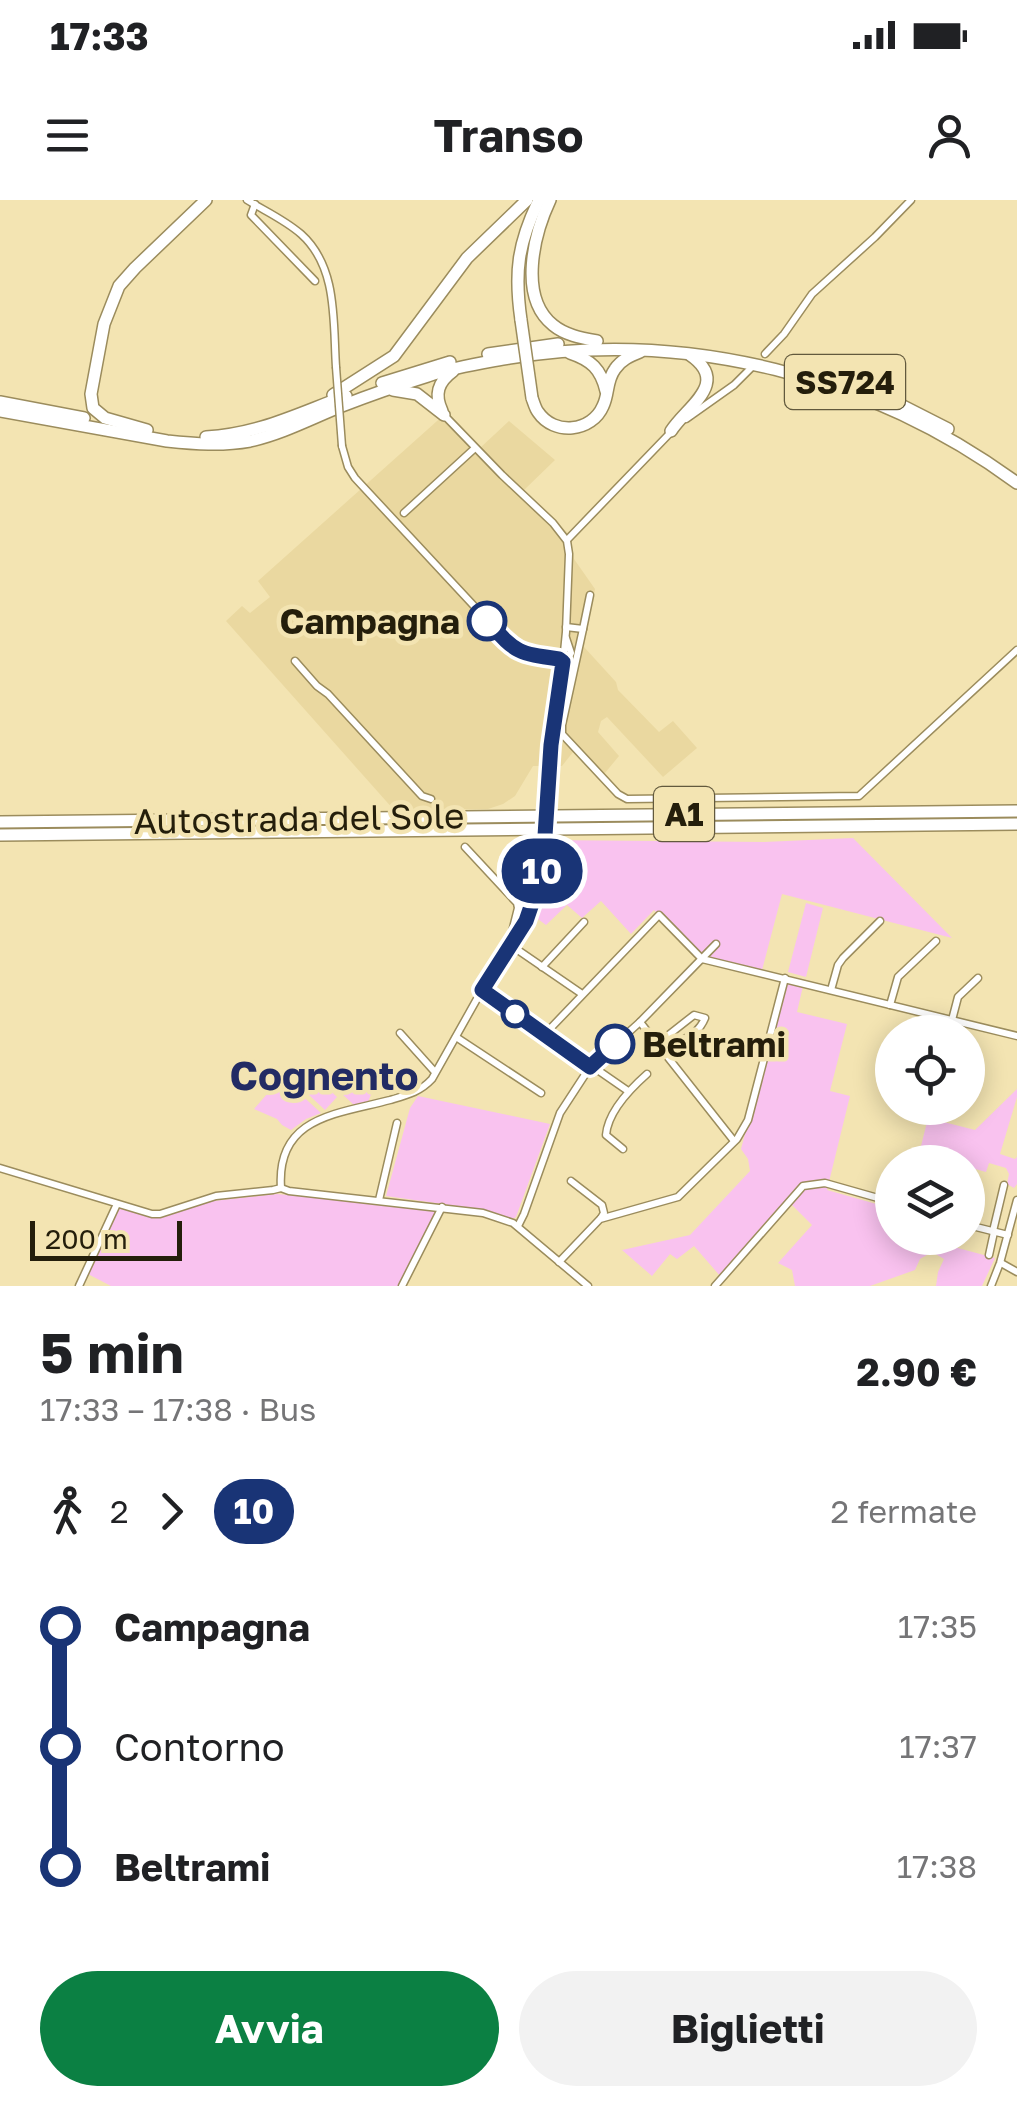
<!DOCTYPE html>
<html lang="it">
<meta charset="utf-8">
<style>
:root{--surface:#fff;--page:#f2f2f2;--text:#202124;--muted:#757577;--accent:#0b8043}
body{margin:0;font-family:"Golos Text",sans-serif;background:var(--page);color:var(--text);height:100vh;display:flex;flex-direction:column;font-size:38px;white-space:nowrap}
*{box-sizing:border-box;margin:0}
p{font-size:32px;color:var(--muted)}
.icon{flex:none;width:55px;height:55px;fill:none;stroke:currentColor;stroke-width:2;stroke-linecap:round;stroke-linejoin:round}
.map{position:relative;height:1086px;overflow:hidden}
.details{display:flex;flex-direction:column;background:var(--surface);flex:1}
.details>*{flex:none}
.badge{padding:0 20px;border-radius:32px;font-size:35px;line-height:65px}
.fabs{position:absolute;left:875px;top:815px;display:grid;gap:20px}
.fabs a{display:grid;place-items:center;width:110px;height:110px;border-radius:50%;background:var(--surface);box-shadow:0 5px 25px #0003;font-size:50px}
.scale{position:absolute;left:30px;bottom:25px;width:152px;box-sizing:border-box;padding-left:10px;border:5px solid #241e0b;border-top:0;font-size:28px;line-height:35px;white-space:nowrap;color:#241e0b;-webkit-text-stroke:8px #f3e4b2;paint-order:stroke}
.map>.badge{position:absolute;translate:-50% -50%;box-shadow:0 0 0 5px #fff}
.legs{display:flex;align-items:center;gap:15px;height:110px;padding:0 40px;font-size:32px}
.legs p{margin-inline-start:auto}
.summary{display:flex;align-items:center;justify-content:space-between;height:170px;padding:0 40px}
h1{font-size:55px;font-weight:700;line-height:75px}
.action{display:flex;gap:20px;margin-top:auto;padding:20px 40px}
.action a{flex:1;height:115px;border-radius:60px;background:var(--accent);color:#fff;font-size:40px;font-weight:700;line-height:115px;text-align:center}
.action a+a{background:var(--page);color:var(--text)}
ul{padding:0 40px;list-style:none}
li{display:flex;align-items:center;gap:35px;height:120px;font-size:38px}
li i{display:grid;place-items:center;width:15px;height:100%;margin:0 12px;background:currentColor}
li i::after{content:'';width:25px;height:25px;margin:-12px;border:8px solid;border-radius:50%;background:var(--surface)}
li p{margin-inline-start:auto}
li:first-child i{background:linear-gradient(#0000 50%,currentColor 0)}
li:last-child i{background:linear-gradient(currentColor 50%,#0000 0)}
.status{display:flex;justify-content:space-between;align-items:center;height:70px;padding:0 50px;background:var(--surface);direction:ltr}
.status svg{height:28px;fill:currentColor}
header{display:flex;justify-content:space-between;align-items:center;height:130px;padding:0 40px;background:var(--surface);font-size:45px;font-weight:700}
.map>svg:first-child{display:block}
.built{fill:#ead8a0}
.green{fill:#f9c2ef}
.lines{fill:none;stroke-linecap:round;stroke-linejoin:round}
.minor-casing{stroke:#9b8c5d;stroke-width:9}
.highway-casing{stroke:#9b8c5d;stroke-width:14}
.minor{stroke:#fff;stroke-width:6}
.highway{stroke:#fff;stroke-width:11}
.minor-bridge-casing{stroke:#9b8c5d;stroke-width:9;stroke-linecap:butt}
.highway-bridge-casing{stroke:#9b8c5d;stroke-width:14;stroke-linecap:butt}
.minor-bridge{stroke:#fff;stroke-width:6}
.highway-bridge{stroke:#fff;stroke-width:11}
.line-1-casing{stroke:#fff;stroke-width:22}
.line-1{stroke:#193476;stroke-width:15}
.stop-1-dot{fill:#fff;stroke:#193476;stroke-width:5}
.labels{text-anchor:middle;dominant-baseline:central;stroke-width:9;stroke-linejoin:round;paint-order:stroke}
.shield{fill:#f3e4b2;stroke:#62593d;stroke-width:2.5}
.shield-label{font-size:32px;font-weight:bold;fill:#241e0b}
.stop-label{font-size:35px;font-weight:bold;fill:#241e0b;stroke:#f3e4b2;text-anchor:end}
.street-label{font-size:35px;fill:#241e0b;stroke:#f3e4b2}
.quarter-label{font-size:40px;font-weight:bold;fill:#222b64;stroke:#f3e4b2}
</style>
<div class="status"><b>17:33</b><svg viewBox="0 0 49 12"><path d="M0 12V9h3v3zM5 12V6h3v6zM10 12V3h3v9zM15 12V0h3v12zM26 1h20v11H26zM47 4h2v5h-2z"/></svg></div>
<header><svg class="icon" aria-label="menu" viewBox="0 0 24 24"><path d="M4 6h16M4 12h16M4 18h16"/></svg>Transo<svg class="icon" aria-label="person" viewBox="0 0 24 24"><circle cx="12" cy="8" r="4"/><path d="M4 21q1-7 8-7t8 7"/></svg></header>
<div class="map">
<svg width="1017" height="1086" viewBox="0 0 1017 1086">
<rect width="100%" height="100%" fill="#f3e4b2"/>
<!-- built -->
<path class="built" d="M446,213L480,248L509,221L555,260L523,291L568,333L574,359L595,389L584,447L616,482L618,490L659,532L673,521L697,548L663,577L607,517L601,521L598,532L619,556L600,579L573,552L562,566H533L515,596L503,604L488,609L394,610L226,421L242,406L250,413L270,397L258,381Z"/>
<!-- green -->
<g class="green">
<path d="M853,638L952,738L782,694L761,774L701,759L654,710L631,734L601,701L582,718L567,705L546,725L531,714L542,677L546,640L764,642Z"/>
<path d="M806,703L823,708L806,777L788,772Z"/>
<path d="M785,782L803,786L797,812L847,824L830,891L850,896L827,990L887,1007L892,1006V1038H937L938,1041L943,1044L995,1058L982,1086H936L938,1072L944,1059L932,1052L920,1059L915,1070L870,1086H795L792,1070L778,1063L812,1025L788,1001L721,1077L694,1046L677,1059L670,1054L652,1076L622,1050L690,1035L750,971L748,959L741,949Z"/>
<path d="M345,868L356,869L374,887L368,902L355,906L324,877L329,871Z"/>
<path d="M282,877L321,913L306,919L291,930L282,925L277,919L254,909Z"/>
<path d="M321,882L337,897L325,910L309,895Z"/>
<path d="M1017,889V897L1000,954L1015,959L1017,957V984L1014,988L1007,984L1009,974L1006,968L989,963L986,972L968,967V962H917L928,918L975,930Z"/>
<path d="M418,896L550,924L516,1017L512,1019L478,1009L386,996L410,908Z"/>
<path d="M277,994L438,1009L398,1086H111L86,1073L118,1006L156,1017L213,1001Z"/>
</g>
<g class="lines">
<!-- minor casing -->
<g class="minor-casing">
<g id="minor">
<path d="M247,0C265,11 285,20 301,34C338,67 333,122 336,167"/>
<path d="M255,4L251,15L315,81"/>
<path d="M765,154L784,134L812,94L875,37L911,0"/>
<path d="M444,215L502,275L553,323L567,341L569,354L566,432L564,452L559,459"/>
<path d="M686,219L734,185L752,167"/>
<path d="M342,246L348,267L355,278L514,449L525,454L559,459L563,462V469"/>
<path d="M404,313L475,248"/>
<path d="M567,340L673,230"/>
<path d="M566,427L583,429L590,395"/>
<path d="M583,429L562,525V534L618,594L627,599L859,596L1017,450"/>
<path d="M295,461L317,486L328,494L422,596L431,599"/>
<path d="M547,607L551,545L556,506L563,469L571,453L566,438"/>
<path d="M465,647L517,703L518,708L512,732L517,736"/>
<path d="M512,746L582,794"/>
<path d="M702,759L1017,836"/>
<path d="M542,767L584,722"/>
<path d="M482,790L628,891"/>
<path d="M831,790L838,765L843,758L880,721"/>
<path d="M890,805L898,777L936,741"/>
<path d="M952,820L958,797L978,778"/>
<path d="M640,822L734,941"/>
<path d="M400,833L434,871"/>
<path d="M545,834L659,715L702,759"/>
<path d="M456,837L541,893"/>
<path d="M657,844L694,815L705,818C700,830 692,837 679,841L668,836"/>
<path d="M623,949L606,935C608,911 630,889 647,874"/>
<path d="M0,968L152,1014H160L216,996L273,990L281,988L289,991L483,1013L513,1023L588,1086"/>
<path d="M571,981L602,1005L604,1013L601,1018"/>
<path d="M281,988C276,916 338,914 390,900C407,895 420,892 432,879L482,790L526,721L543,666L545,639"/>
<path d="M379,1000L397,923"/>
<path d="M968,1025L1008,1035"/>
<path d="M518,1026L524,1014L560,913L590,867L640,822L716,744"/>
<path d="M993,1031L1004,985"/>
<path d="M989,1055L994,1032"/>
<path d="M559,1062L600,1019L678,997L737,939L748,920L785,778"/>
<path d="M1001,1063L1017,1072"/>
<path d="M79,1086L117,1004"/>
<path d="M402,1086L442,1007"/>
<path d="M715,1086L803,986L825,983L892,1002"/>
<path d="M991,1086L1000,1063L1017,1000"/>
</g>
</g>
<!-- highway casing -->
<g class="highway-casing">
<g id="highway">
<path d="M550,0C534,34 518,97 553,125C565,135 581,138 597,141"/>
<path d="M521,120C514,72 518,43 539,0"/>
<path d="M570,153C591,160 601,169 606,191"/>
<path d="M488,154L558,144"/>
<path d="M382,183L450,162"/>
<path d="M856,186L887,198L948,229"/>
<path d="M393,190L417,194L444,215"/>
<path d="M333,195L394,156L467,58L527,0"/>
<path d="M532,198C534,203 535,208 538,212C554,236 592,232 603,206C609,194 606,181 615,169C621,160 630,156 640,152"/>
<path d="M0,202L84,218"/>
<path d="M0,211L167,241C195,244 222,246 250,241C282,234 312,218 342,206C370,195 399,185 428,176C454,167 482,163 509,158C688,129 871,176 1017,283"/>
<path d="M442,211C434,194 438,182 453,171"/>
<path d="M147,230L105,218L93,208L91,194L104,124L119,86L135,68L206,0"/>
<path d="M671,231C687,206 731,183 690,155"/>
<path d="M206,237C259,234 297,214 346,196"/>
<path d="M0,622L1017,611"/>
<path d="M0,635L1017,624"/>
</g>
</g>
<!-- minor -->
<use href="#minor" class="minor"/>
<!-- highway -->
<use href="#highway" class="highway"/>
<!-- minor-bridge casing -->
<g class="minor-bridge-casing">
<g id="minor-bridge">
<path d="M336,167L342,246"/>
<path d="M545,639L547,607"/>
</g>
</g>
<!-- highway-bridge casing -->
<g class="highway-bridge-casing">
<path id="highway-bridge" d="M521,120L532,198"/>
</g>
<!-- minor-bridge -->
<use href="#minor-bridge" class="minor-bridge"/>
<!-- highway-bridge -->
<use href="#highway-bridge" class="highway-bridge"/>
</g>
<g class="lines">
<!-- line-1 casing -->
<g class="line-1-casing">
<path id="line-1" d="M487,421C517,453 516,453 559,459L563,462L551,545L543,666L537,689L526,721L482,790L590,867L615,844"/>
</g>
<!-- line-1 -->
<use href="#line-1" class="line-1"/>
</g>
<!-- markers -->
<g class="stop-1-dot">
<circle cx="487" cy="421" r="18"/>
<circle cx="515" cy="814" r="12"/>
<circle cx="615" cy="844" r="18"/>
</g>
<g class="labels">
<!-- shield labels -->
<g class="shield">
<rect x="785" y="155" width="120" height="54" rx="8"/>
<rect x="654" y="587" width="60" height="54" rx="8"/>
</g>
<g class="shield-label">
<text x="845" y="182">SS724</text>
<text x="684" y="614">A1</text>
</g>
<!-- stop labels -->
<g class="stop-label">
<text x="460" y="421">Campagna</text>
<text x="642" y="844" text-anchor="start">Beltrami</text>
</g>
<!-- street labels -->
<g class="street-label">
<text transform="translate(299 618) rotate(-1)">Autostrada del Sole</text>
</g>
<!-- quarter labels -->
<g class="quarter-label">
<text x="324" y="875">Cognento</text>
</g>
</g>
</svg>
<div class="fabs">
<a><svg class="icon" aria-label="locate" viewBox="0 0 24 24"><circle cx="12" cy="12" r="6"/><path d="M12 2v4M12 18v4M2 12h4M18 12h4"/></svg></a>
<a><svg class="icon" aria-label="layers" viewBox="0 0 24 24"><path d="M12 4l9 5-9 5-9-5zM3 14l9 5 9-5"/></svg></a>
</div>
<div class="scale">200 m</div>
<b class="badge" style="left:542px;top:671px;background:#193476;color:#fff">10</b>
</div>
<section class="details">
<div class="summary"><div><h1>5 min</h1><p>17:33 – 17:38 · Bus</p></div><b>2.90 €</b></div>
<div class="legs"><svg class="icon" aria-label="walk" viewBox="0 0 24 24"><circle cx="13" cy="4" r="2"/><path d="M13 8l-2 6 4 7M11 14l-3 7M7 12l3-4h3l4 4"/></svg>2<svg class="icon" aria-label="forward" viewBox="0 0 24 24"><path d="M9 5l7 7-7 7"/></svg><b class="badge" style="background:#193476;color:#fff">10</b><p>2 fermate</p></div>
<ul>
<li><i style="color:#193476"></i><b>Campagna</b><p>17:35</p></li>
<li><i style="color:#193476"></i><span>Contorno</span><p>17:37</p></li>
<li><i style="color:#193476"></i><b>Beltrami</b><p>17:38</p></li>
</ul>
<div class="action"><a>Avvia</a><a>Biglietti</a></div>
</section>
